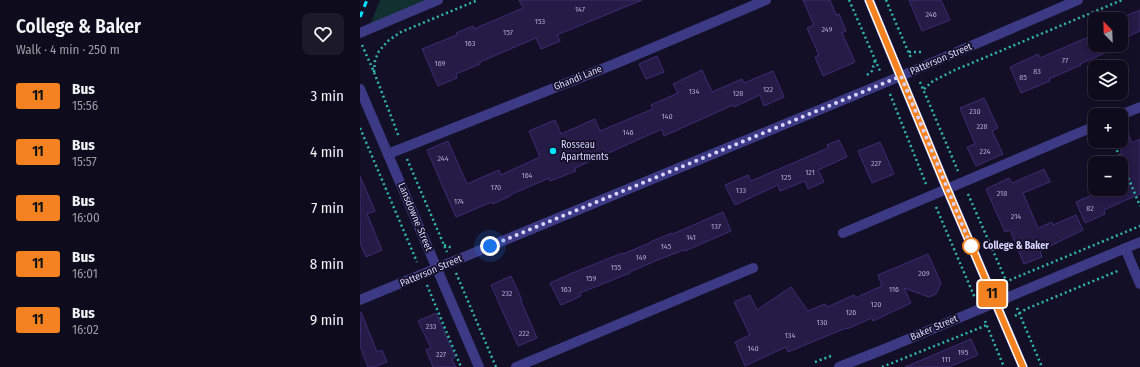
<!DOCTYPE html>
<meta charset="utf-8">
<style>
:root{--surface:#0e0b1c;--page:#1c1929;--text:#f1f3f6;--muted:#9b9ba3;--line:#2e2b3b}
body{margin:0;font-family:"Fira Sans Condensed",sans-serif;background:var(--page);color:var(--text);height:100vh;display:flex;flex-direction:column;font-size:15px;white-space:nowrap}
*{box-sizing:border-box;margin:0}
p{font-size:13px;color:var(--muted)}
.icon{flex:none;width:22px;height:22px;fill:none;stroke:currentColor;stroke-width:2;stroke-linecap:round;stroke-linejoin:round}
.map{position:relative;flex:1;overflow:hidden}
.drawer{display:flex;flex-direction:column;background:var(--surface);width:360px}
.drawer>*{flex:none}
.badge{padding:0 8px;border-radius:3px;font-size:14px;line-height:26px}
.needle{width:26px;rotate:337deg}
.controls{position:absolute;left:728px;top:12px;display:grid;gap:8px}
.controls a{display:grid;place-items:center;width:40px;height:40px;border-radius:8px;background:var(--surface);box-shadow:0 2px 6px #0003,0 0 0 1px var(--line);font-size:20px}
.you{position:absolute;width:20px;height:20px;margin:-10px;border:3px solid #fff;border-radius:50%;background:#1a73e8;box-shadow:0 0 0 6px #1a73e833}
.map>.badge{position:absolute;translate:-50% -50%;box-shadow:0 0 0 2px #fff}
.round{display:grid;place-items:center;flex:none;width:42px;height:42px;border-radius:8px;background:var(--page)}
.overview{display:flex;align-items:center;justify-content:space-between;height:68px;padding:0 16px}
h1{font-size:19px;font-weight:600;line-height:30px}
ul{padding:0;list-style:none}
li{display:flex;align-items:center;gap:12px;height:56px;padding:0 16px}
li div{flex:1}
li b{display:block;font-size:15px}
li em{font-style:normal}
li .badge{min-width:44px;font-weight:700;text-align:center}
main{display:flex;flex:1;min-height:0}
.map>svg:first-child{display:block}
.green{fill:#12302f}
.building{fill:#241b47;stroke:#3b2d73}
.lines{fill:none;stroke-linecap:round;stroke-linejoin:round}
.path{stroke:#2fb8b0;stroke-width:2.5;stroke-dasharray:2 3;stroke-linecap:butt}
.minor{stroke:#3d3a85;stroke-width:10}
.rail{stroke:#00e5ff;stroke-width:3;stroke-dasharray:6 5;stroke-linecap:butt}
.line-casing{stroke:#fff;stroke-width:9}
.line{stroke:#f58220;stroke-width:6}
.walk{stroke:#d9d4ff;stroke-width:4;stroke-dasharray:0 7.2}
.poi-dot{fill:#00e5ff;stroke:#130f26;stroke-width:1.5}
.stop-dot{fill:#fff;stroke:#f58220;stroke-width:2}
.labels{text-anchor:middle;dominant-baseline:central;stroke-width:3.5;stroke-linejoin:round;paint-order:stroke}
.number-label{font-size:8px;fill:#aca6d1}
.street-label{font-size:10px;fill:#d9d4ff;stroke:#130f26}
.poi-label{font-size:10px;fill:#d9d4ff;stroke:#130f26;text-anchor:start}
.stop-label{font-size:10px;font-weight:bold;fill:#d9d4ff;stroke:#130f26;text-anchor:start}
</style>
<main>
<section class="drawer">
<div class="overview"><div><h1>College &amp; Baker</h1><p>Walk · 4 min · 250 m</p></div><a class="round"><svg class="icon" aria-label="heart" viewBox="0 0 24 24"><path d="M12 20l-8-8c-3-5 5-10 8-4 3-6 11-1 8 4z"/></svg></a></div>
<ul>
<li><span class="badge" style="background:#f58220;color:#111">11</span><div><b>Bus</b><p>15:56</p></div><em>3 min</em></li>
<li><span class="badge" style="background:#f58220;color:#111">11</span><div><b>Bus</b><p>15:57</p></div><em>4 min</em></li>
<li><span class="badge" style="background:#f58220;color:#111">11</span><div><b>Bus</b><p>16:00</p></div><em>7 min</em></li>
<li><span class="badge" style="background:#f58220;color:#111">11</span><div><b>Bus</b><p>16:01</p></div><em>8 min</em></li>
<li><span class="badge" style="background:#f58220;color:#111">11</span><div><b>Bus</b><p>16:02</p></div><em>9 min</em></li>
</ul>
</section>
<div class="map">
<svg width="780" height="367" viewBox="0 0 780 367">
<rect width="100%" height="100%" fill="#130f26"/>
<!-- green -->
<path class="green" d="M20,0H82L7,32Z"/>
<!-- building -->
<g class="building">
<path d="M159,0H282L197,35L200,41L181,49L176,38L120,62V64L96,74L97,78L78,86L62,49L97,35L96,33L113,26L114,29L163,8Z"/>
<path d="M443,0H470L476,15L479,14L486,31L482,33L495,62L463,76L455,57L459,55L447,28L454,25Z"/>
<path d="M549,0H581L590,20L562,31Z"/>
<path d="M780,10V31L767,37L761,23V19H759Z"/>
<path d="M735,34V45H763L720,64L721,65L689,79L690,81L661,93L650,67L678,54L680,58Z"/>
<path d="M297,56L304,72L286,79L279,64Z"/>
<path d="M342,70L352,92L382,79L384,83L413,71L424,97L404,106L400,95L374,107L373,105L304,136L302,129L215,168L216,171L190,181L189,178L150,195V196L133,204L132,202L96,217L67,150L88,141L107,184L139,170L141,175L180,157L169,131L195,120L201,134L235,119L240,131L293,109L291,105L318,93L313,84Z"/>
<path d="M624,98L638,128L632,131L643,154L616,166L607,147L615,144L600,108Z"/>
<path d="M761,121H763L772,143L780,139V194L744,210L745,214L725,223L716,202L739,192L738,189H761Z"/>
<path d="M479,140L487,157L458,170L464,182L448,189L445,181L420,191L418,185L375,205L365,185L388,175L391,181L468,148L467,145Z"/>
<path d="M520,142L534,174L512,183L498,151Z"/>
<path d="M684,169L690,182L663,193L678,228L692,222L693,225L716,215L723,230L680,251L682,257L664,264L650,230L645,232L626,189L649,178L652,183Z"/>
<path d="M0,176L15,211L7,214L22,250L6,257L0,243Z"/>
<path d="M363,212L371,231L325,251L324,250L295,261L270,272V273L220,293L221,296L201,305L190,283L210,274L262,253L263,254L292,242V241L312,233L313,234Z"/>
<path d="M568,254L581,283L576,294L569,297L544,288L551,303L513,321L512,318L487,329L486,328L428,352L426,347L385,366L375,342L390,335L374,302L390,295L397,310L431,287L448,311L465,304L467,307L494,295L495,298L522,286L518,275Z"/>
<path d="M151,276L162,300L161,301L177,338L158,346L131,285Z"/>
<path d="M1,312L17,352L22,350L27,362L14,367H8L0,346Z"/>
<path d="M76,313L95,357L92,359L96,367H73L66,350L71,348L58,321Z"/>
<path d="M611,339L618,355L589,367H545Z"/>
</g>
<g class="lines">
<!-- path -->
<g class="path">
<path d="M489,0L520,71"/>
<path d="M526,0L551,58"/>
<path d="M2,45L14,72L39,137"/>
<path d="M549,52H562"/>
<path d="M14,72L15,60L19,51L29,40L41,32L118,0"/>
<path d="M507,75L512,71L515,60"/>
<path d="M560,82L598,171"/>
<path d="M564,89L573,81L595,70L762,0"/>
<path d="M530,94L566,184"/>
<path d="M0,128L57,262"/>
<path d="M753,141L780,206"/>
<path d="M47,159L87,252"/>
<path d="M608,194L648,285"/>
<path d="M576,207L615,298"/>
<path d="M84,245L93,248"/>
<path d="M96,273L136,367"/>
<path d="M645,282L780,226"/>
<path d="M67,285L101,367"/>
<path d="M657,308L682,367"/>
<path d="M655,316L666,309L760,270"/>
<path d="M625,321L644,367"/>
<path d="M455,362L471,356"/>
<path d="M522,367L627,325"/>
</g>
<!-- minor -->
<g class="minor">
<path d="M509,0L587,189L663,367"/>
<path d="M0,33L78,0"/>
<path d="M0,89L119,367"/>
<path d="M761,115L780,107"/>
<path d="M28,154L257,63L406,0"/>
<path d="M483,233L735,126"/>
<path d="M765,248L780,284"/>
<path d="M0,300L541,76L718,0"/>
<path d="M156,367L393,268"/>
<path d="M479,367L527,348L780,242"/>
</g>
<!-- rail -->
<path class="rail" d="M0,17L7,0"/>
</g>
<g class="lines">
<!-- line casing -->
<g class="line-casing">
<path id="line" d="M509,0L587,189L663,367"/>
</g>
<!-- line -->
<use href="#line" class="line"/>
<!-- walk -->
<path class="walk" d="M130,246L541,76L611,246"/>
</g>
<!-- markers -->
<circle class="poi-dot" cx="193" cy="151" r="4"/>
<circle class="stop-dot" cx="611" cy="246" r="8"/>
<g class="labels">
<!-- number labels -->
<g class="number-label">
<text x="220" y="9">147</text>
<text x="571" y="14">246</text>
<text x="180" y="21">153</text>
<text x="467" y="29">249</text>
<text x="148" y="32">157</text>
<text x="110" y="43">163</text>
<text x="705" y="60">77</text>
<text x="80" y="63">169</text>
<text x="677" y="71">83</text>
<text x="663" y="77">85</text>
<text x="408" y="89">122</text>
<text x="334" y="91">134</text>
<text x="378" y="93">128</text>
<text x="615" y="111">230</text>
<text x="307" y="116">140</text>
<text x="622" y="126">228</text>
<text x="268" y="132">146</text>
<text x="625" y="151">224</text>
<text x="83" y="158">244</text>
<text x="516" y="163">227</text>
<text x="450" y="172">121</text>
<text x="167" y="175">164</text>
<text x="426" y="177">125</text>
<text x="136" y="187">170</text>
<text x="381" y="190">133</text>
<text x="642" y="193">218</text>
<text x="99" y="201">174</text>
<text x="730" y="208">82</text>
<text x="656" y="216">214</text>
<text x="356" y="226">137</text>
<text x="331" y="237">141</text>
<text x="306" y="246">145</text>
<text x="281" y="257">149</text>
<text x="256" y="267">155</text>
<text x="564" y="273">209</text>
<text x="231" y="278">159</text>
<text x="206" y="289">163</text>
<text x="534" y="289">116</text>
<text x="147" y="293">232</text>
<text x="516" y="304">120</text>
<text x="491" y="312">126</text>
<text x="462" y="322">130</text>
<text x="71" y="326">233</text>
<text x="164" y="333">222</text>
<text x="430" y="335">134</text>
<text x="393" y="348">140</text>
<text x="603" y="352">195</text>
<text x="81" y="354">227</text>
<text x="586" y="359">111</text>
</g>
<!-- street labels -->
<g class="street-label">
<text transform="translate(581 59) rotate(-23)">Patterson Street</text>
<text transform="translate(218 78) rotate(-22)">Ghandi Lane</text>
<text transform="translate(55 217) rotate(67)">Lansdowne Street</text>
<text transform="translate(71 271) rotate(-23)">Patterson Street</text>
<text transform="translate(574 328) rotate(-23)">Baker Street</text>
</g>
<!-- poi labels -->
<g class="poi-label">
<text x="201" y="145">Rosseau<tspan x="201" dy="12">Apartments</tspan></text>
</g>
<!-- stop labels -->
<g class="stop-label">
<text x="623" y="246">College &amp; Baker</text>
</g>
</g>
</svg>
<div class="controls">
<a><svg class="needle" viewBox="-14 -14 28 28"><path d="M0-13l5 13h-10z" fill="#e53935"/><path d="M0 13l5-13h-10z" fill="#9b9ba3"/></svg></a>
<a><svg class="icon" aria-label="layers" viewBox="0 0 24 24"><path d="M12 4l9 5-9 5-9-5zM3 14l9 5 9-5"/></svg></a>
<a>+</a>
<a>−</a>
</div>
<div class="you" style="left:130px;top:246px"></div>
<b class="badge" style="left:632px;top:294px;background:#f58220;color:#111">11</b>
</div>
</main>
